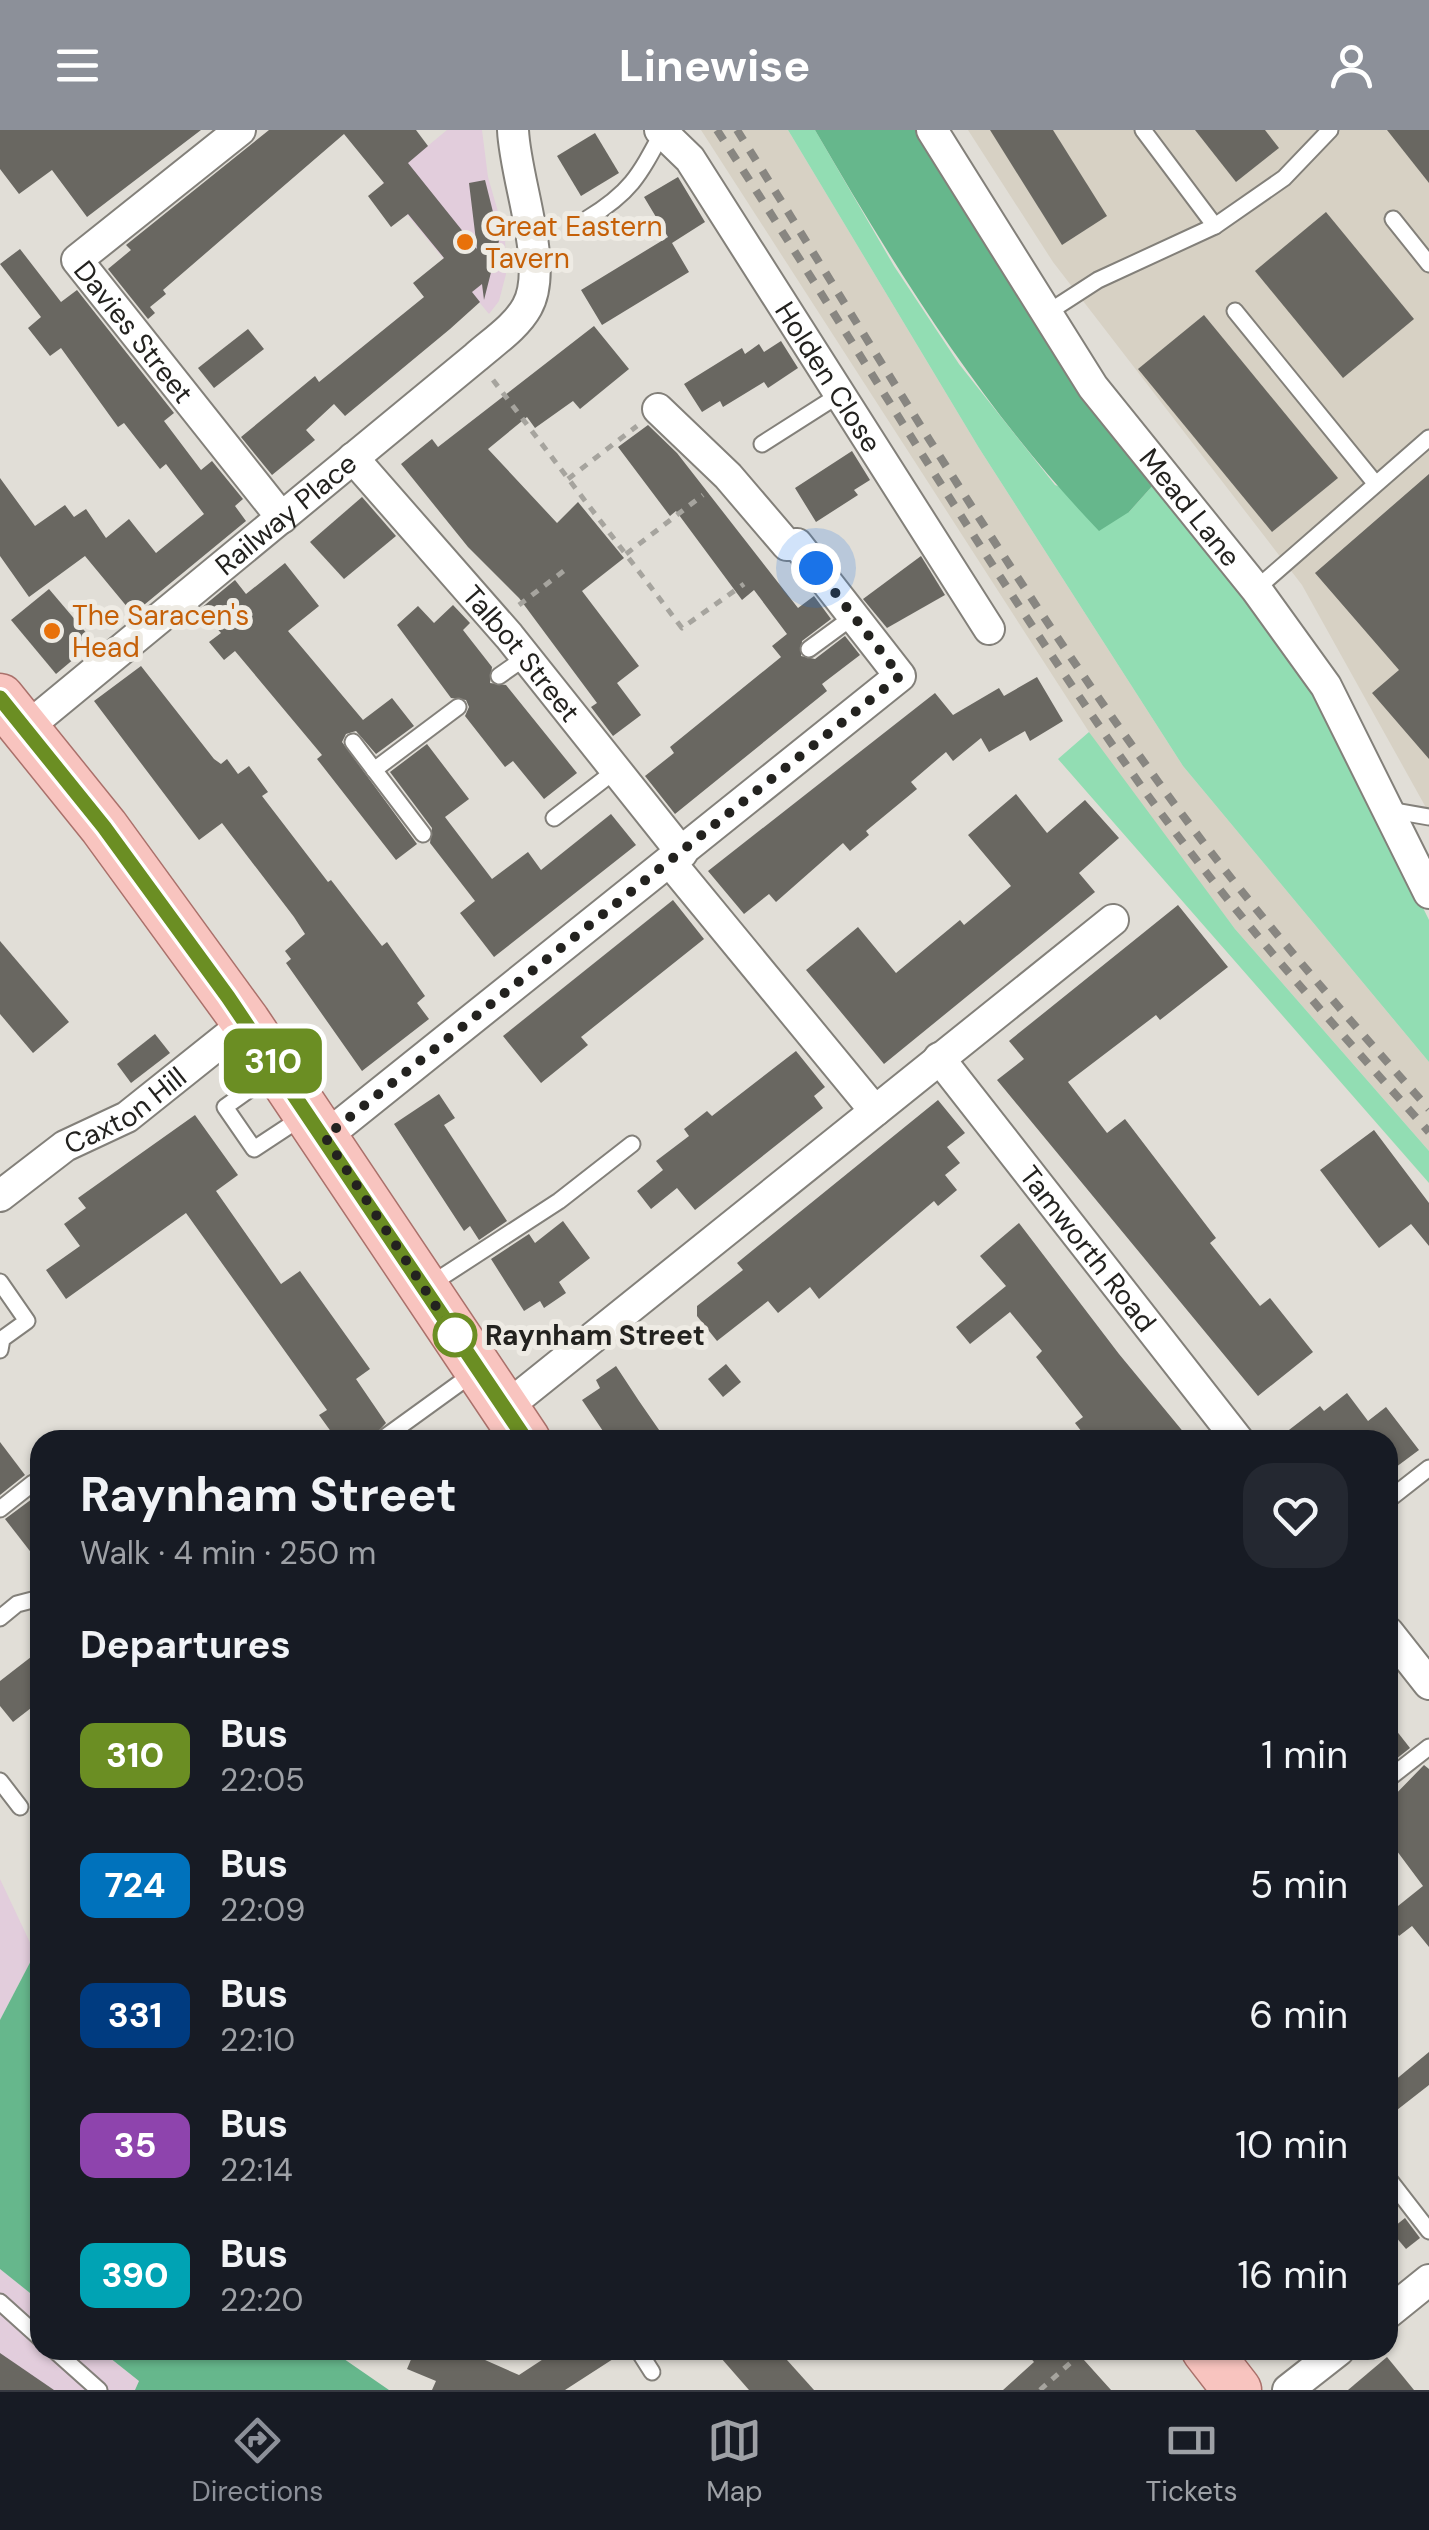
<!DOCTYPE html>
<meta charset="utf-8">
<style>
:root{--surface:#171b24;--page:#242831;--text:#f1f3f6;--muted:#9ea1a6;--line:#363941;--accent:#8c9099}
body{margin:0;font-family:"DM Sans",sans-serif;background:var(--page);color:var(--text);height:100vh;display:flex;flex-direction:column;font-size:38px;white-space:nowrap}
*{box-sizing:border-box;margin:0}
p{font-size:32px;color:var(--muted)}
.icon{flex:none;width:55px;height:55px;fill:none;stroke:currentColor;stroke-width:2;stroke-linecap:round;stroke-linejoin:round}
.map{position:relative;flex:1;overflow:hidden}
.drawer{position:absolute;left:30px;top:1300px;width:1368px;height:930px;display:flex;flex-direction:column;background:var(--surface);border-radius:30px;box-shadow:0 2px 8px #0004}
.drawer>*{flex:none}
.badge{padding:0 20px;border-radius:15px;font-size:35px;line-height:65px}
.you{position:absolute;width:50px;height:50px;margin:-25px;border:8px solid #fff;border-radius:50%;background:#1a73e8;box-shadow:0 0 0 15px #1a73e833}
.map>.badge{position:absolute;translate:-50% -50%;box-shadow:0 0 0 5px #fff}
h2{padding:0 50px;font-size:38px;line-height:90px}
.round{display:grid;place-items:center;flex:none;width:105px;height:105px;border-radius:30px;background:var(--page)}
.summary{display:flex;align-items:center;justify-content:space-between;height:170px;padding:0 50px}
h1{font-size:48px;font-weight:700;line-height:75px}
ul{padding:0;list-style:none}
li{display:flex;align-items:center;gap:30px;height:130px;padding:0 50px}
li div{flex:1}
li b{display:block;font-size:38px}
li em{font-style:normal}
li .badge{min-width:110px;font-weight:700;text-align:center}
header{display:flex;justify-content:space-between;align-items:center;height:130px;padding:0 50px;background:var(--accent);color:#fff;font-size:45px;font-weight:700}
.tabs{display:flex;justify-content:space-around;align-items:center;height:140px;border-top:2px solid var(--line);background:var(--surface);font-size:28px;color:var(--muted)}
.tabs a{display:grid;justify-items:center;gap:5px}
.tabs .selected{color:var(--accent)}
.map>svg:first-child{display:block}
.commercial{fill:#e2cddc}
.built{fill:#d7d1c4}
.green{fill:#92ddb3}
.forest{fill:#66b78c}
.building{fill:#696761}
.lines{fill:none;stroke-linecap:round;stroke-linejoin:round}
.lane-casing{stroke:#83807a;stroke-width:19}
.street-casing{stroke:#83807a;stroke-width:34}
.primary-casing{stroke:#aa716b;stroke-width:51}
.path{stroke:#a6a49e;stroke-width:5;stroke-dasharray:8 8;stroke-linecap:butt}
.lane{stroke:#fff;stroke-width:15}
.street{stroke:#fff;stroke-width:30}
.primary{stroke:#f8c4bf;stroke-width:48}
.rail{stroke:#888681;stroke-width:8;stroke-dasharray:12 12;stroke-linecap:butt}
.line-casing{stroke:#fff;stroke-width:22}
.line{stroke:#6b8e23;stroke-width:15}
.walk{stroke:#23221f;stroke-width:10;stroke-dasharray:0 18}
.food-dot{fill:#e8710a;stroke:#eeebe4;stroke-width:4}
.stop-dot{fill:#fff;stroke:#6b8e23;stroke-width:5}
.labels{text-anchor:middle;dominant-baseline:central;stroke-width:10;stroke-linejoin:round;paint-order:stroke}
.food-label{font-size:28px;fill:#c56008;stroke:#eeebe4;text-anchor:start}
.street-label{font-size:28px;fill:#23221f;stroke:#eeebe4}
.stop-label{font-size:28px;font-weight:bold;fill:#23221f;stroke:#eeebe4;text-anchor:start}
</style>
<header><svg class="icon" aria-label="menu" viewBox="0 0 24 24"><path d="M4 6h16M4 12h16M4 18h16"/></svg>Linewise<svg class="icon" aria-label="person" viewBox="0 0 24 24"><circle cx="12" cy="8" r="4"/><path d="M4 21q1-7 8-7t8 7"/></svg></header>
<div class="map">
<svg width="1429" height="2260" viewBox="0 0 1429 2260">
<rect width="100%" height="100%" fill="#e1ded7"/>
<!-- commercial -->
<g class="commercial">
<path d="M447,0H482L488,47L505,106L506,144L499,171L489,184L382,54Z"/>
<path d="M0,1749L35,1823L0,1890Z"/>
<path d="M0,2139L40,2171V2220H100L139,2251L135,2260H0Z"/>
</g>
<!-- built -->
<g class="built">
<path d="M701,0H788L979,318L1183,636L1429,932V1021L1235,799L1111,636Z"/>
<path d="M968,0H1429V683L1302,455L1053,132Z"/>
</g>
<!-- green -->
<g class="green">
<path d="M788,0H815L894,136L959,234L1055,355L1129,382L1154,354L1296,534L1338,606L1429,790V932L1183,636L979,318Z"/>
<path d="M1089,602L1235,799L1429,1021V1053L1058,629Z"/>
</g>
<!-- forest -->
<g class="forest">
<path d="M815,0H917L1032,183L1154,354L1129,382L1099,401C984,281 898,143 815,0Z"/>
<path d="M35,1823L40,1825V2171L0,2139V1890Z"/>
<path d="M100,2220H331L389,2260H135L139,2251Z"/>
</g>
<!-- building -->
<g class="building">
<path d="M0,0H201L87,87L52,40L19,64L0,39Z"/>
<path d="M269,0H416L428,16L408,33L477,119L469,53L485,50L495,90L502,99L484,170L482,154L472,162L480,172L450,199L345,286L334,274L306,300L315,310L272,345L241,307L315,246L319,252L424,167L413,153L444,128L408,84L391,97L368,66L384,53L344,4L163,160L166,164L150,177L155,183L148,189L108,139L131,120L126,115Z"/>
<path d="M990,0H1053L1107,86L1062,115Z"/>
<path d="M1195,0H1265L1279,18L1236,52Z"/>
<path d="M1387,0H1429V53Z"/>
<path d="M595,3L619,43L581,66L557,26Z"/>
<path d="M678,47L705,92L672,113L689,142L602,195L581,160L668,107L644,67Z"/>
<path d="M1326,82L1414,189L1343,248L1255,141Z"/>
<path d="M20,119L61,172L77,160L174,283L164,291L201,340L212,331L243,369L235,376L246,391L133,484L85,426L29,467L0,426V348L35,396L65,375L74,387L86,379L106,408L129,389L156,423L204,384L166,334L160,339L124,293L118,297L61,218L50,226L28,198L41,187L0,134Z"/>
<path d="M1204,185L1338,348L1272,402L1138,239Z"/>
<path d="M594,196L629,239L580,279L573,271L535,298L527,287L488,319L557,393L578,372L624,428L582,461L639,536L617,553L641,585L613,606L591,577L597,573L519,468L468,417L401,334L432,309L438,317Z"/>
<path d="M248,199L264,219L214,258L198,238Z"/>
<path d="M781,211L798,238L768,258L764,252L723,277L720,271L702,282L684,254L742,218L745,224L759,214L764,222Z"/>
<path d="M648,295L677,323L798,478L814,466L831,489L802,511L801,526L815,529L845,506L860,525L822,554L827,561L675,684L645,646L674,623L670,617L781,527L772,516L787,504L754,460L742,470L676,381L670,386L618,317Z"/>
<path d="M852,321L870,350L854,360L858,365L816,392L795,358Z"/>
<path d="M1429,344V629L1372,563L1399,540L1315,443Z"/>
<path d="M362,367L396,406L344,449L310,412Z"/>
<path d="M921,426L945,465L887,498L863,469Z"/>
<path d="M285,433L319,476L288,501L363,590L392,568L414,596L376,624L356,601L346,604L342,612L417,714L396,730L317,629L322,625L235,521L224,530L209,512L221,503L200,479L235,450L246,464Z"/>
<path d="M49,459L94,512L56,544L11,490Z"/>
<path d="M453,475L470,493L463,500L492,537L490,553L506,555L577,643L544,669L513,631L505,637L465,586L469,577L466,570L451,568L397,495L418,476L434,493Z"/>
<path d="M141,536L214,629L221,634L227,629L238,644L249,636L268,662L262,666L328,752L331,750L382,816L387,812L425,866L417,873L429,889L362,941L286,833L291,829L285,821L305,804L294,787L222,693L199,710L94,571Z"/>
<path d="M1037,547L1063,591L1030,611L1025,601L989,622L981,608L953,631L946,622L911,652L917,659L866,701L869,705L850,721L843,713L776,772L769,764L744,784L708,741L935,563L953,585L999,558L1004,566Z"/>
<path d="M427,614L469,669L445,687L492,749L528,722L541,740L611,684L636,715L494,827L460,783L475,771L430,713L432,698L390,642Z"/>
<path d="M1016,664L1047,703L1085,670L1119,708L1079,743L1095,762L884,934L806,840L858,797L896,843L960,790L964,795L1011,756L968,705Z"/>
<path d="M673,770L704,809L581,907L588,915L541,953L503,906Z"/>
<path d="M1178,775L1228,837L1160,890L1156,885L1068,952L1107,1003L1125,989L1216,1108L1210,1113L1260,1176L1270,1168L1313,1222L1258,1266L997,950L1024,929L1009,911Z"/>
<path d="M0,811L69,892L33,923L0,884Z"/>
<path d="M155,904L170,923L131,953L117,934Z"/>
<path d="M796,921L825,957L814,966L823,978L695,1080L677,1058L651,1079L637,1061L663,1040L656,1031L689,1006L684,999L707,981L712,986Z"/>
<path d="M439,964L455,988L444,995L507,1091L479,1110L470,1096L464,1101L394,994Z"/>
<path d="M938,970L965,1003L947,1017L960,1033L945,1045L957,1060L938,1076L934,1071L819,1169L810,1157L778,1183L768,1171L717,1211L697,1186V1176L743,1140L737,1133Z"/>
<path d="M195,985L238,1045L216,1061L281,1154L300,1141L370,1239L356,1249L386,1293L370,1310H337L319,1285L327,1280L186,1083L66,1169L46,1140L80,1116L64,1094L86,1078L78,1068Z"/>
<path d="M1374,1000L1429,1073V1116L1411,1094L1379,1118L1320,1040Z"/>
<path d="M563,1091L590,1128L559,1152L566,1163L544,1178L540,1171L524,1181L491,1129L529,1104L535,1113Z"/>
<path d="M1019,1093L1119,1224L1190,1310H1088L1075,1293L1083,1287L1036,1227L1042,1221L1010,1182L970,1214L956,1197L1006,1156L980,1126Z"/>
<path d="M726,1234L741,1252L723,1267L708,1249Z"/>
<path d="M616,1236L639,1271L666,1310H609L582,1270L600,1258L596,1250Z"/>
<path d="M1347,1263L1368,1291L1386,1277L1419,1320L1388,1343V1310H1276L1320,1276L1324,1281Z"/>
<path d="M0,1312L25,1345L0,1365Z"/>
<path d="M40,1363V1434L5,1389Z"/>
<path d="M40,1520V1571L13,1592L0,1576V1551Z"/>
<path d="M1388,1590L1410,1618L1391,1633L1388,1629Z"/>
<path d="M1424,1635L1429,1639V1817L1412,1796L1399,1806L1388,1791V1784L1423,1756L1388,1709V1672Z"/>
<path d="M1429,1922V1955L1388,1987V1956Z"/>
<path d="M1405,2088L1420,2108L1406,2119L1390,2100Z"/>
<path d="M415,2220H479L476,2226L519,2245L557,2220H627L565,2260H432L436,2251L407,2239Z"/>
<path d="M714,2220H778L814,2260H749Z"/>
<path d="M1024,2220H1075L1111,2260H1003L1034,2232Z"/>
<path d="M0,2223L54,2260H0Z"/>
<path d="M1387,2227L1414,2260H1348Z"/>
</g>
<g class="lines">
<!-- lane casing -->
<g class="lane-casing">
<g id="lane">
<path d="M1143,0L1215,96"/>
<path d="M587,89C631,62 639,46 663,1"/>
<path d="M1393,89L1429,134"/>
<path d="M1235,181L1375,353"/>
<path d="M1047,183L1098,150L1215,96L1284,48L1330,0"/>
<path d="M762,314L842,263"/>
<path d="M1256,459L1429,308"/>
<path d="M809,519L854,486"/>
<path d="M499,546L526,527"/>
<path d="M353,612L423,704"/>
<path d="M374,640L458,577"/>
<path d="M1389,680L1429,687"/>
<path d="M554,688L616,640"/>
<path d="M274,942L225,977L254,1019L301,988"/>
<path d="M0,1152L27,1191L2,1209L0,1220"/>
<path d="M428,1156L559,1071L632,1014"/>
<path d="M381,1310L475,1242"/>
<path d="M1388,1370L1429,1338"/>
<path d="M0,1379L33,1353"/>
<path d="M0,1488L17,1474L40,1468"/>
<path d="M1388,1649L1429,1617"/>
<path d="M0,1651L20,1677"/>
<path d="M1388,2048L1429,2101"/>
<path d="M0,2172L40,2208"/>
<path d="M54,2220L99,2260"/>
<path d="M638,2220L652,2242"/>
</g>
</g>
<!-- street casing -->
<g class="street-casing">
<g id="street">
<path id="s1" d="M240,0L77,130L282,388"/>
<path id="s2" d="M660,0L690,29L989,499"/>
<path id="s3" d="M932,0L1093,257L1256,459L1326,556L1429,763"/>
<path id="s4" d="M353,328L509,506L682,723"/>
<path id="s5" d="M25,599L476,227C493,212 516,197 527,177C550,137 515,50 513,0"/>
<path d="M670,732L875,981"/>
<path id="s6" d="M939,928L1238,1310"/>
<path d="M325,1007L900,546L797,414L787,415L728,346L658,279"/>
<path id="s7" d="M0,1066L65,1016L127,987L246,892"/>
<path d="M504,1279L1113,790"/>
<path d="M1388,1502L1429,1554"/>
<path d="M1388,2183L1429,2150"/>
<path d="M1288,2260L1339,2220"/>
</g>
</g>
<!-- primary casing -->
<g class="primary-casing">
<g id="primary">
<path d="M0,568L104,697L246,892L526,1310"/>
<path d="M1206,2220L1237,2260"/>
</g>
</g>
<!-- path -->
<g class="path">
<path d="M493,250L682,498L744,454"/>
<path d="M568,349L637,296"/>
<path d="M626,424L703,365"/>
<path d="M519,475L569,437"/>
<path d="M1040,2260L1085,2220"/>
</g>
<!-- lane -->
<use href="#lane" class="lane"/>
<!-- street -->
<use href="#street" class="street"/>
<!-- primary -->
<use href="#primary" class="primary"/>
<!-- rail -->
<g class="rail">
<path d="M717,0C860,220 992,446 1144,660C1231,781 1330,891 1429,1002"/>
<path d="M737,0C874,219 1007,444 1159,653C1242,768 1335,874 1429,979"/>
</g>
</g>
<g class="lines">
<!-- line casing -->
<g class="line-casing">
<path id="line" d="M0,568L104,697L228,867L526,1310"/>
</g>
<!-- line -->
<use href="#line" class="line"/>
<!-- walk -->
<path class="walk" d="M455,1205L460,1213L325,1007L900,546L816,438"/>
</g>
<!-- markers -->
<g class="food-dot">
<circle cx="465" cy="112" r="10"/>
<circle cx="52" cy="501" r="10"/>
</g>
<circle class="stop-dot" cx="455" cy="1205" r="20"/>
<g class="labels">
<!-- food labels -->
<g class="food-label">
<text x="485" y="96">Great Eastern<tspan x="485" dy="32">Tavern</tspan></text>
<text x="72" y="485">The Saracen's<tspan x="72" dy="32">Head</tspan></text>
</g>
<!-- street labels -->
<g class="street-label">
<text stroke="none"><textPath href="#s1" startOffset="300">Davies Street</textPath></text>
<text stroke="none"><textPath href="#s2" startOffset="300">Holden Close</textPath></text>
<text stroke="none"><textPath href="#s3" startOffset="458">Mead Lane</textPath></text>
<text stroke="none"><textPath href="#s5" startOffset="338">Railway Place</textPath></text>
<text stroke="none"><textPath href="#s4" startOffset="258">Talbot Street</textPath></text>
<text stroke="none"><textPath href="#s7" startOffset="152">Caxton Hill</textPath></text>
<text stroke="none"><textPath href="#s6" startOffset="242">Tamworth Road</textPath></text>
</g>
<!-- stop labels -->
<g class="stop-label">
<text x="485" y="1205">Raynham Street</text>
</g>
</g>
</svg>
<div class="you" style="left:816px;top:438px"></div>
<b class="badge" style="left:273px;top:931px;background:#6b8e23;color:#fff">310</b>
<section class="drawer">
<div class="summary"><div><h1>Raynham Street</h1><p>Walk · 4 min · 250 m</p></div><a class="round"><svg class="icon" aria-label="heart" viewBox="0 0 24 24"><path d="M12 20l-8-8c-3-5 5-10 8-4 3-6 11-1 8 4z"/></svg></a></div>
<h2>Departures</h2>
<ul>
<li><span class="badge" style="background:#6b8e23;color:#fff">310</span><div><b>Bus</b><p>22:05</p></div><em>1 min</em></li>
<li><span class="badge" style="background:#0072bc;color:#fff">724</span><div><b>Bus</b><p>22:09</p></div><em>5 min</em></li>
<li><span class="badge" style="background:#003b80;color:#fff">331</span><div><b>Bus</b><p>22:10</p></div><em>6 min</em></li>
<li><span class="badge" style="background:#8e44ad;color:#fff">35</span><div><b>Bus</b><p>22:14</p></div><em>10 min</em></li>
<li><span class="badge" style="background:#00a3b4;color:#fff">390</span><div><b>Bus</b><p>22:20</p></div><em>16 min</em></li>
</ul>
</section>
</div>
<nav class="tabs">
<a class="selected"><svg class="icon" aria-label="directions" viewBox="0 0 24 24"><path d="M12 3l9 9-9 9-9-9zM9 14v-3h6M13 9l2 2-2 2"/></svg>Directions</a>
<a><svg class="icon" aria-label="map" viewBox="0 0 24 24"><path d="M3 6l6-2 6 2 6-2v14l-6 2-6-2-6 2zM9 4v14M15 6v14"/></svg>Map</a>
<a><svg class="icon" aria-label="tickets" viewBox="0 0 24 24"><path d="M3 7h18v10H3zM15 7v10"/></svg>Tickets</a>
</nav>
